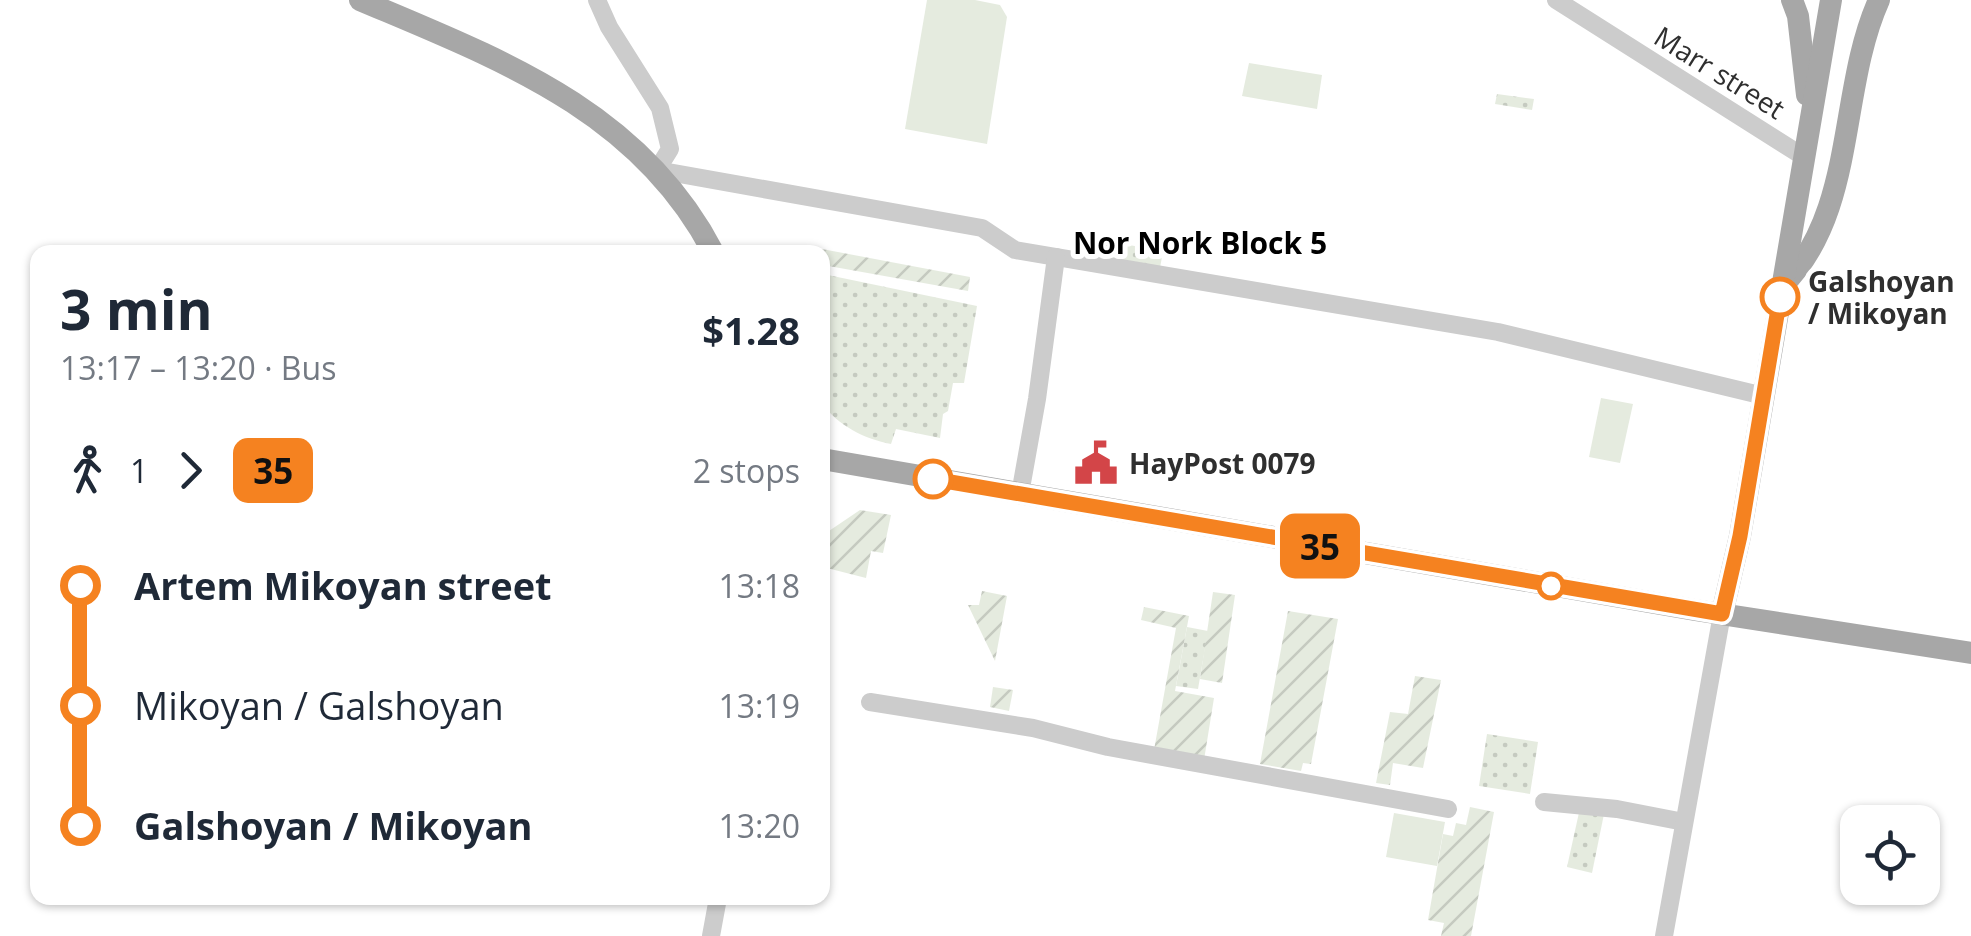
<!DOCTYPE html>
<meta charset="utf-8">
<style>
:root{--surface:#fff;--page:#f2f2f3;--text:#1f2937;--muted:#747a83}
body{margin:0;font-family:"Open Sans",sans-serif;background:var(--page);color:var(--text);height:100vh;display:flex;flex-direction:column;font-size:38px;white-space:nowrap}
*{box-sizing:border-box;margin:0}
p{font-size:32px;color:var(--muted)}
.icon{flex:none;width:55px;height:55px;fill:none;stroke:currentColor;stroke-width:2;stroke-linecap:round;stroke-linejoin:round}
.map{position:relative;flex:1;overflow:hidden}
.details{position:absolute;left:30px;top:245px;width:800px;height:660px;display:flex;flex-direction:column;background:var(--surface);border-radius:20px;box-shadow:0 2px 8px #0004}
.details>*{flex:none}
.badge{padding:0 20px;border-radius:15px;font-size:35px;line-height:65px}
.controls{position:absolute;left:1840px;top:805px;display:grid;gap:20px}
.controls a{display:grid;place-items:center;width:100px;height:100px;border-radius:20px;background:var(--surface);box-shadow:0 2px 8px #0004;font-size:50px}
.map>.badge{position:absolute;translate:-50% -50%;box-shadow:0 0 0 5px #fff}
.legs{display:flex;align-items:center;gap:15px;height:110px;padding:0 30px;font-size:32px}
.legs p{margin-inline-start:auto}
.overview{display:flex;align-items:center;justify-content:space-between;height:170px;padding:0 30px}
h1{font-size:55px;font-weight:700;line-height:75px}
ul{padding:0 30px;list-style:none}
li{display:flex;align-items:center;gap:35px;height:120px;font-size:38px}
li i{display:grid;place-items:center;width:15px;height:100%;margin:0 12px;background:currentColor}
li i::after{content:'';width:25px;height:25px;margin:-12px;border:8px solid;border-radius:50%;background:var(--surface)}
li p{margin-inline-start:auto}
li:first-child i{background:linear-gradient(#0000 50%,currentColor 0)}
li:last-child i{background:linear-gradient(currentColor 50%,#0000 0)}
.map>svg:first-child{display:block}
.park{fill:url(#park-dots)}
.garden{fill:url(#garden-furrows)}
.pitch{fill:#e5ebdf}
.lines{fill:none;stroke-linecap:round;stroke-linejoin:round}
.minor{stroke:#ccc;stroke-width:18}
.major{stroke:#a7a7a7;stroke-width:22}
.line-1-casing{stroke:#fff;stroke-width:22}
.line-1{stroke:#f58220;stroke-width:15}
.stop-1-dot{fill:#fff;stroke:#f58220;stroke-width:5}
.labels{text-anchor:middle;dominant-baseline:central;stroke-width:10;stroke-linejoin:round;paint-order:stroke}
.street-label{font-size:28px;fill:#2f2f2f;stroke:#fff}
.stop-label{font-size:28px;font-weight:bold;fill:#2f2f2f;stroke:#fff;text-anchor:start}
.poi-label{font-size:28px;font-weight:bold;fill:#2f2f2f;stroke:#fff;text-anchor:start}
.neighbourhood-label{font-size:30px;font-weight:bold;fill:#000;stroke:#fff}
</style>
<div class="map">
<svg width="1971" height="936" viewBox="0 0 1971 936">
<defs>
<pattern id="park-dots" width="8" height="8" patternUnits="userSpaceOnUse" patternTransform="scale(2.5)"><rect width="8" height="8" fill="#e5ebdf"/><path d="M2 2h.1M6 6h.1" fill="none" stroke="#c5cac0" stroke-width="1.8" stroke-linecap="round"/></pattern>
<pattern id="garden-furrows" width="10" height="10" patternUnits="userSpaceOnUse" patternTransform="scale(2.5)"><rect width="10" height="10" fill="#e5ebdf"/><path d="M-1 1l2-2M0 10L10 0M9 11l2-2" fill="none" stroke="#c5cac0"/></pattern>
</defs>
<rect width="100%" height="100%" fill="#fff"/>
<!-- park -->
<g class="park">
<path d="M1497,94L1534,99L1532,110L1495,104Z"/>
<path d="M1078,236L1163,251L1160,268L1075,252Z"/>
<path d="M823,274L977,306L964,383H953L948,411L943,414L940,438L896,429L891,444C865,439 838,426 822,403Z"/>
<path d="M1187,627L1208,631L1198,689L1176,686Z"/>
<path d="M1487,734L1538,742L1530,794L1479,786Z"/>
<path d="M1580,808L1604,814L1592,873L1567,867Z"/>
</g>
<!-- garden -->
<g class="garden">
<path d="M822,249L970,277L968,291L823,265Z"/>
<path d="M860,510L891,515L883,553L871,551L866,578L823,567V535Z"/>
<path d="M982,591L1007,596L995,661L968,605H979Z"/>
<path d="M1213,592L1235,595L1222,683L1200,679Z"/>
<path d="M1144,607L1189,616L1175,691L1214,698L1204,760L1154,750L1176,628L1141,620Z"/>
<path d="M1288,611L1338,619L1311,764L1303,763L1301,771L1260,764Z"/>
<path d="M1415,676L1441,680L1423,768L1393,763L1390,785L1376,783L1390,712L1408,714Z"/>
<path d="M993,687L1013,690L1009,711L990,707Z"/>
<path d="M1470,807L1494,812L1471,936H1441L1444,923L1428,920L1443,834L1453,836L1456,823L1466,825Z"/>
</g>
<!-- pitch -->
<g class="pitch">
<path d="M927,0H975L1000,5L1007,17L987,144L905,129Z"/>
<path d="M1249,63L1322,75L1317,109L1242,96Z"/>
<path d="M1601,398L1633,404L1620,463L1589,457Z"/>
<path d="M1394,813L1445,822L1437,866L1386,857Z"/>
</g>
<g class="lines">
<!-- minor -->
<g class="minor">
<path d="M597,0L609,27L660,108L670,149L657,170L982,228L1015,250L1498,332L1764,396"/>
<path d="M1556,0L1804,157"/>
<path d="M1020,494L1037,399L1056,257"/>
<path d="M870,702L1033,728L1108,747L1448,809"/>
<path d="M1544,802L1617,809L1684,822"/>
<path d="M711,936L718,898"/>
<path d="M1664,936L1722,614"/>
</g>
<!-- major -->
<g class="major">
<path d="M360,0C499,59 639,110 713,252"/>
<path d="M1792,0L1798,16L1807,95"/>
<path d="M1782,286C1857,212 1838,91 1879,0"/>
<path d="M822,459L1695,610L1971,653"/>
<path d="M1722,614L1740,536L1831,0"/>
</g>
</g>
<g class="lines">
<!-- line-1 casing -->
<g class="line-1-casing">
<path id="line-1" d="M933,479L1722,614L1740,536L1780,297"/>
</g>
<!-- line-1 -->
<use href="#line-1" class="line-1"/>
</g>
<!-- icons -->
<defs>
<g id="civic-bare" transform="scale(3.45)"><path d="M-.6-6.5H3V-4.5H.6V-3L4-1V1h2V6H-6V1h2V-1L-.6-3ZM-1.2 2.5V6h2.4V2.5Z" fill="#d34548" stroke="#fff" stroke-width="2.5" paint-order="stroke"/></g>
</defs>
<g fill-rule="evenodd">
<use href="#civic-bare" x="1096" y="463"/>
</g>
<!-- markers -->
<g class="stop-1-dot">
<circle cx="1780" cy="297" r="18"/>
<circle cx="933" cy="479" r="18"/>
<circle cx="1551" cy="586" r="12"/>
</g>
<g class="labels">
<!-- street labels -->
<g class="street-label">
<text transform="translate(1720 72) rotate(32)">Marr street</text>
</g>
<!-- stop labels -->
<g class="stop-label">
<text x="1808" y="281">Galshoyan<tspan x="1808" dy="32">/ Mikoyan</tspan></text>
</g>
<!-- poi labels -->
<g class="poi-label">
<text x="1129" y="463">HayPost 0079</text>
</g>
<!-- neighbourhood labels -->
<g class="neighbourhood-label">
<text x="1200" y="242">Nor Nork Block 5</text>
</g>
</g>
</svg>
<div class="controls">
<a><svg class="icon" aria-label="locate" viewBox="0 0 24 24"><circle cx="12" cy="12" r="6"/><path d="M12 2v4M12 18v4M2 12h4M18 12h4"/></svg></a>
</div>
<b class="badge" style="left:1320px;top:546px;background:#f58220;color:#111">35</b>
<section class="details">
<div class="overview"><div><h1>3 min</h1><p>13:17 – 13:20 · Bus</p></div><b>$1.28</b></div>
<div class="legs"><svg class="icon" aria-label="walk" viewBox="0 0 24 24"><circle cx="13" cy="4" r="2"/><path d="M13 8l-2 6 4 7M11 14l-3 7M7 12l3-4h3l4 4"/></svg>1<svg class="icon" aria-label="forward" viewBox="0 0 24 24"><path d="M9 5l7 7-7 7"/></svg><b class="badge" style="background:#f58220;color:#111">35</b><p>2 stops</p></div>
<ul>
<li><i style="color:#f58220"></i><b>Artem Mikoyan street</b><p>13:18</p></li>
<li><i style="color:#f58220"></i><span>Mikoyan / Galshoyan</span><p>13:19</p></li>
<li><i style="color:#f58220"></i><b>Galshoyan / Mikoyan</b><p>13:20</p></li>
</ul>
</section>
</div>
